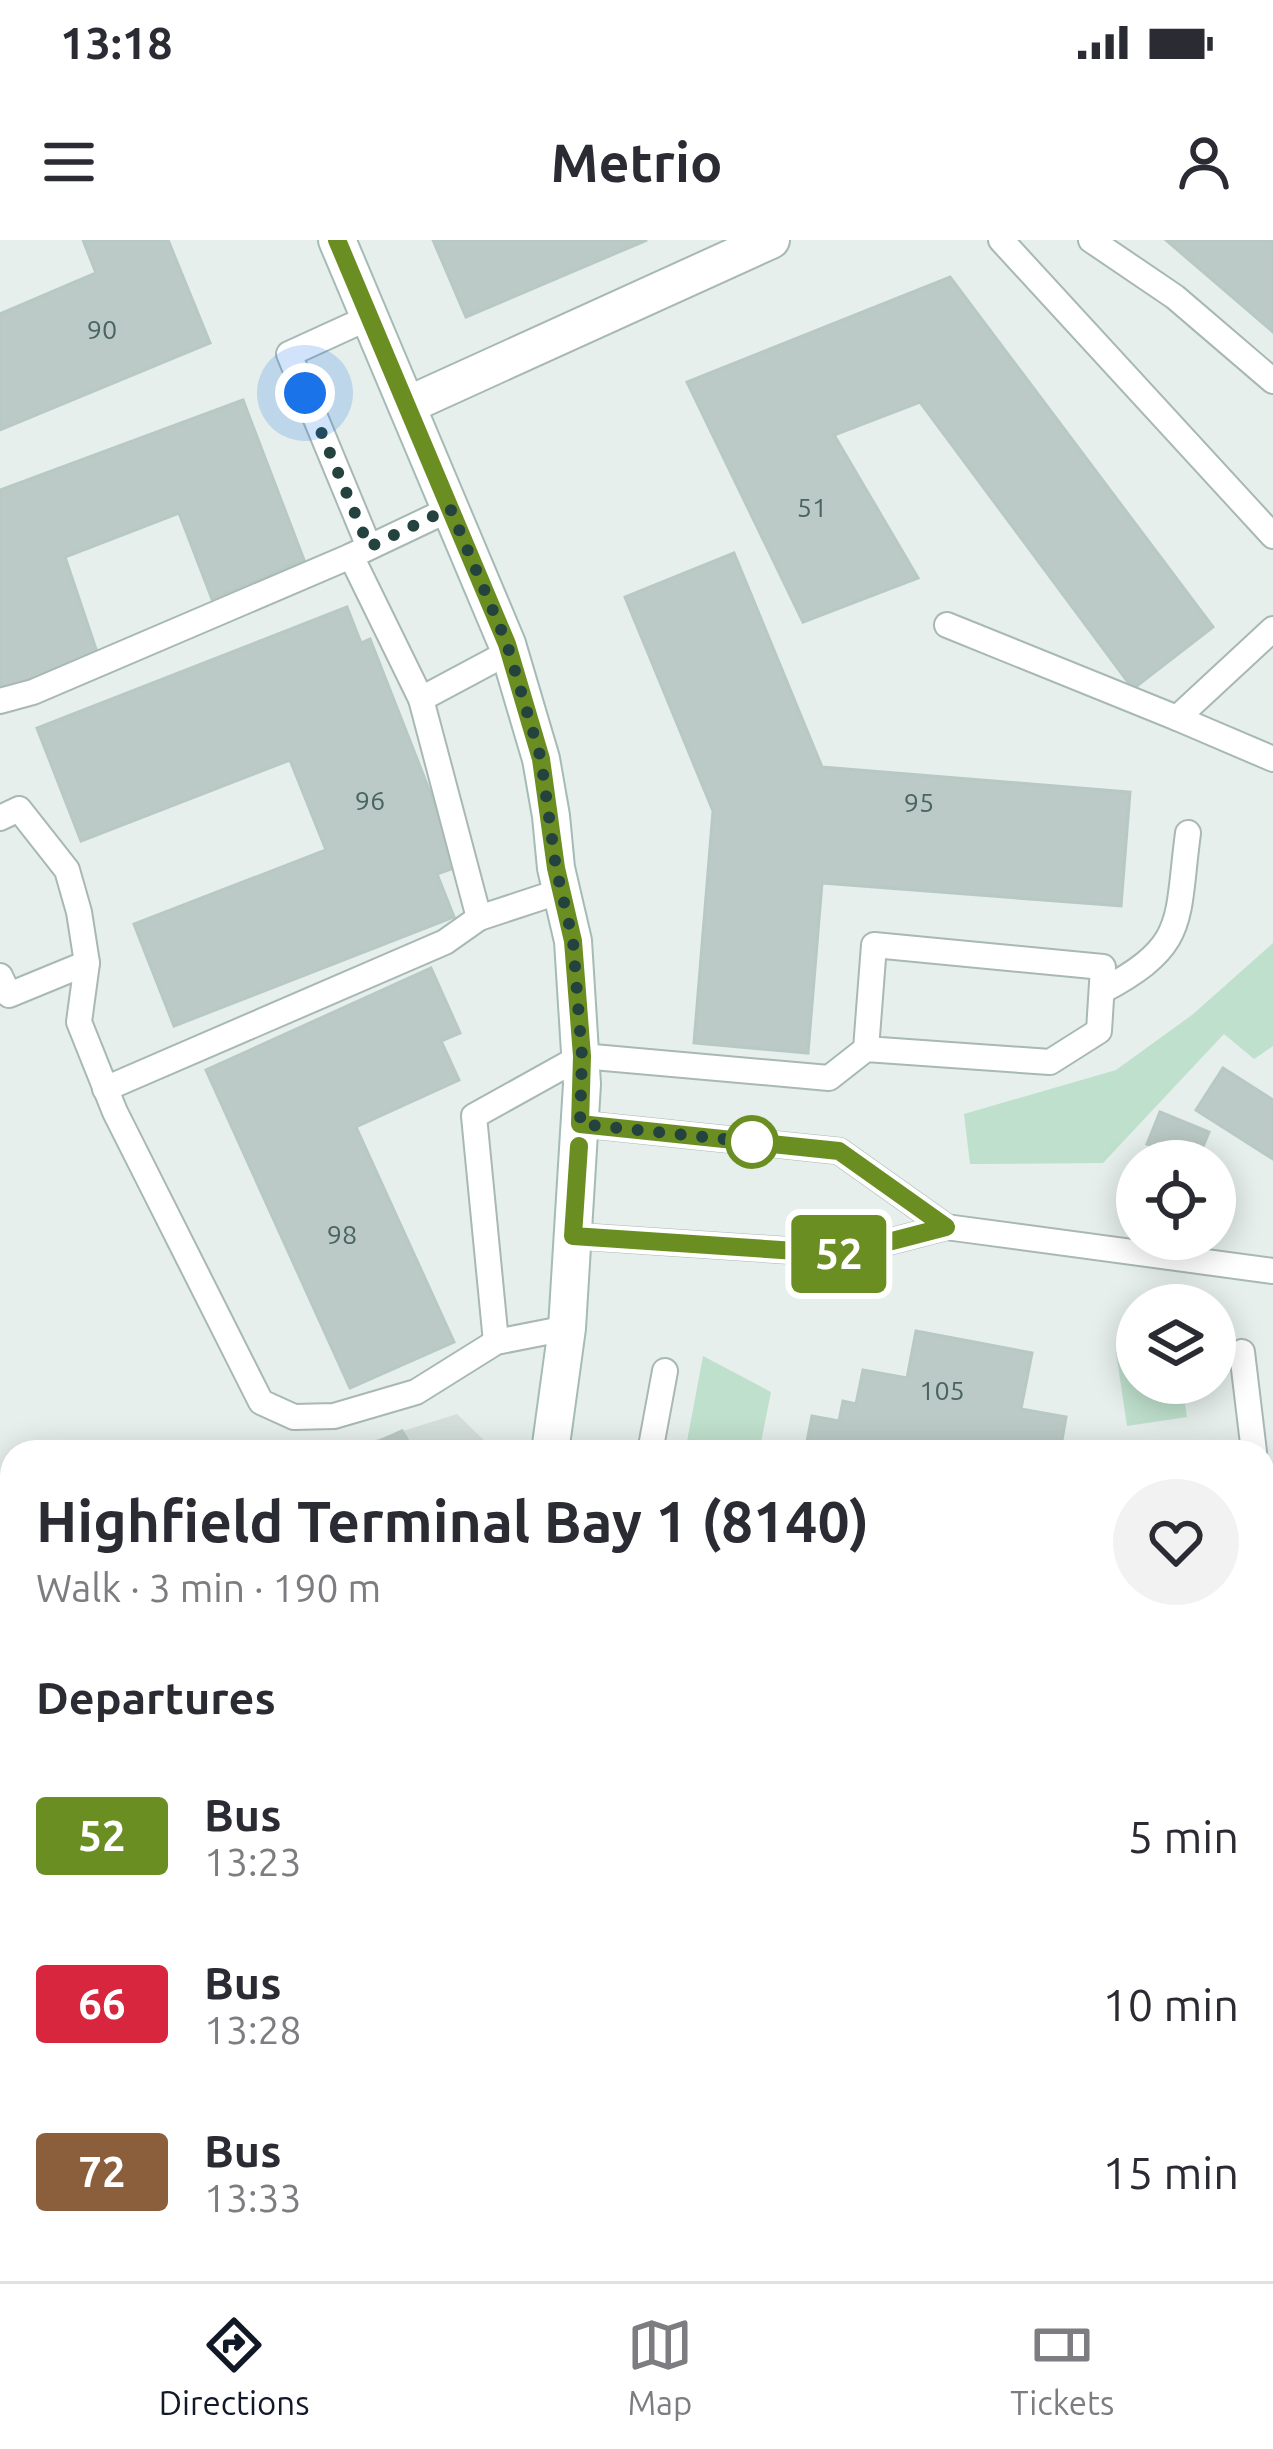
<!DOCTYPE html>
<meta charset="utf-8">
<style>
:root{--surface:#fff;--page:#f2f2f3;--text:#2b2b33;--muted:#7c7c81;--line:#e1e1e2;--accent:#111827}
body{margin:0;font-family:Ubuntu,sans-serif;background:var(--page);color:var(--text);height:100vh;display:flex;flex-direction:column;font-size:45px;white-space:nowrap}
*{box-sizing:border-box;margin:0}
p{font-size:39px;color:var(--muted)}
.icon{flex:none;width:66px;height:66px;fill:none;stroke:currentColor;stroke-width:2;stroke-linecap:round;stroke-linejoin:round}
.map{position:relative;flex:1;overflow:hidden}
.side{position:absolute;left:0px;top:1200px;width:1275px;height:843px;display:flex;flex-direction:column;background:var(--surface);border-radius:36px 36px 0 0;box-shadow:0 6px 30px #0003}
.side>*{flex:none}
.badge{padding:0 24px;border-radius:9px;font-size:42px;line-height:78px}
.tools{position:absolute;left:1116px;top:900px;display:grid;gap:24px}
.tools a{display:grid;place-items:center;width:120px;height:120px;border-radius:50%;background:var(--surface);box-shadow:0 6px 30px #0003;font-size:60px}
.you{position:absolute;width:60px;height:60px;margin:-30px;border:9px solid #fff;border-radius:50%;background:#1a73e8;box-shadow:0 0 0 18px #1a73e833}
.map>.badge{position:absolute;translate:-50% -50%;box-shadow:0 0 0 6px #fff}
h2{padding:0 36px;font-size:45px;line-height:108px}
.round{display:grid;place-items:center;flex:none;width:126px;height:126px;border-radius:63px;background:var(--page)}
.headline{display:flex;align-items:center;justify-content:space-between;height:204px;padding:0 36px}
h1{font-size:57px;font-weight:700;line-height:90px}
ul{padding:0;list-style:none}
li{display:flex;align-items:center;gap:36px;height:168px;padding:0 36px}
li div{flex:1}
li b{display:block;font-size:45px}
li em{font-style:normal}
li .badge{min-width:132px;font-weight:700;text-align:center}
.status{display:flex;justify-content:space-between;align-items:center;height:84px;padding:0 60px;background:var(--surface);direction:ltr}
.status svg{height:33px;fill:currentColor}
header{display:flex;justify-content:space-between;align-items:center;height:156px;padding:0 36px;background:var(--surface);font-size:54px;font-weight:700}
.tab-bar{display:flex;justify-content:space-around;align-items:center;height:168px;border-top:3px solid var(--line);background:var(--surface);font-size:33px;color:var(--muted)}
.tab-bar a{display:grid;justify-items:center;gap:6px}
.tab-bar .active{color:var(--accent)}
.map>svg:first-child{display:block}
.built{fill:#d4dfdc}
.green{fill:#bfe0cd}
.building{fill:#bbcac6;stroke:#b8c9c4;stroke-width:3}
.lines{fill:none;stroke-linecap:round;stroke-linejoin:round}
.lane-casing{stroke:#a8b8b4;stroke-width:28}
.street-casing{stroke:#a8b8b4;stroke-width:40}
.secondary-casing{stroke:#a4bbb6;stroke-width:40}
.primary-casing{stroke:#c2cac9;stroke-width:40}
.lane{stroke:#fff;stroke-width:24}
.street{stroke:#fff;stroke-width:36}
.secondary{stroke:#fff;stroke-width:36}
.primary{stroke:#6aa59f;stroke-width:36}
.line-casing{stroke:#fff;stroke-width:27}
.line{stroke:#6b8e23;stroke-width:18}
.walk{stroke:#24423e;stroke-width:12;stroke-dasharray:0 21.6}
.stop-dot{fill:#fff;stroke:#6b8e23;stroke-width:6}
.labels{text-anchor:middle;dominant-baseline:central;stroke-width:12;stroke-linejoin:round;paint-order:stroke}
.number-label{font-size:27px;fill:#4a6460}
</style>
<div class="status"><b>13:18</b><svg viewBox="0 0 49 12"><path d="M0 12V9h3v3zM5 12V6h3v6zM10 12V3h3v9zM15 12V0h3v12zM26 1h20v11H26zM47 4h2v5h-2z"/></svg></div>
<header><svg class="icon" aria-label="menu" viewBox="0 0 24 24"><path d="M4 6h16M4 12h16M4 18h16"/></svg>Metrio<svg class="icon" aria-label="person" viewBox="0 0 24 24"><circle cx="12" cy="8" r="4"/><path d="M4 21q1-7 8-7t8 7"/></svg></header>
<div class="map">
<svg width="1273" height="2041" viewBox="0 0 1273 2041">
<rect width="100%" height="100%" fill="#e6efec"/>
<!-- built -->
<path class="built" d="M457,1174L496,1212H336Z"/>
<!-- green -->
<g class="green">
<path d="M1273,703V806L1254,819L1224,794L1103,923L970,924L964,874L1116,830L1192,775Z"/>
<path d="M1137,1109V1143H1182L1187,1177L1127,1186L1116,1112Z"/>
<path d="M703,1116L771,1152L759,1212H685Z"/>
<path d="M1263,1245H1273V2041H432L445,2031H1263Z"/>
</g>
<!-- building -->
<g class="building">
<path d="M83,0H168L210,103L0,190V74L96,33Z"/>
<path d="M433,0H647L466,77Z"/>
<path d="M1166,0H1273V92Z"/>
<path d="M950,37L1213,387L1133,449L920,162L834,195L918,338L803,382L687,142Z"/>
<path d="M243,160L304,320L212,359L179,273L65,317L98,415L0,451V250Z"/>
<path d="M734,313L822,527L1130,552L1121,666L822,643L808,813L694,803L713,571L625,357Z"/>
<path d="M347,367L361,403L370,399L459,626L437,634L454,677L174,786L134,684L326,610L290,520L81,601L37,488Z"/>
<path d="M431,728L460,793L441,801L459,840L356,887L454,1102L350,1148L206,830Z"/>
<path d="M1223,828L1273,860V919L1196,870Z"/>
<path d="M1160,872L1209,892L1197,921L1147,904Z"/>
<path d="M916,1091L1032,1113L1021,1169L1066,1177L1060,1212H805L812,1176L839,1181L843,1161L856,1164L863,1130L907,1138Z"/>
<path d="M402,1191L415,1212H355Z"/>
<path d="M1263,1297L1273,1305V1517L1263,1529V1467L1271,1457L1263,1452Z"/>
<path d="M1263,1620L1273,1661L1271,1731L1263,1749Z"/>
<path d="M0,1998L12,2006L13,2031L6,2041H0Z"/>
</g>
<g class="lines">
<!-- lane casing -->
<g class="lane-casing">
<g id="lane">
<path d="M1001,0L1273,296"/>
<path d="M1091,0L1175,57L1273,141"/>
<path d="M369,307L289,114L370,77"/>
<path d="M351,316L421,459L509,412"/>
<path d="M947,385L1177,478L1273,389"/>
<path d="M421,459L479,678L561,651"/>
<path d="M0,461L33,452L351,316L450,269"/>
<path d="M1177,478L1273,519"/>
<path d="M0,578L19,569L67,630L79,672L87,723L9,755L0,736"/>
<path d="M87,723L79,782L115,872L261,1162L294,1177L334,1176L416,1152L496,1102L567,1088"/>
<path d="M1102,751C1188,705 1176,683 1188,593"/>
<path d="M105,849L445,702L479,678"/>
<path d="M580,884L839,911L946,987"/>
<path d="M573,996L842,1014L946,987L1273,1031"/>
<path d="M496,1102L474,876L582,816L829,838L866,809L1050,822L1099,791L1103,727L874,705L866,809"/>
<path d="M1242,1112L1254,1212"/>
<path d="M650,1212L665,1131"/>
<path d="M1263,1241L1273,1253"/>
<path d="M1263,1828L1273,1820"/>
<path d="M1155,2031L1163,2041"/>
</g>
</g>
<!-- street casing -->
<g class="street-casing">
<path id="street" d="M408,165L771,0"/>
</g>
<!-- secondary casing -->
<g class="secondary-casing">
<path id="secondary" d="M337,0L507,404L541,519L551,576L556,628L573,701L582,844L567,1088L550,1212"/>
</g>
<!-- primary casing -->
<g class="primary-casing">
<g id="primary">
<path d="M0,1608L12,1630"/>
<path d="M0,1735L12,1756"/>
<path d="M185,2031L193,2041"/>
<path d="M294,2031L303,2041"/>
</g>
</g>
<!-- lane -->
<use href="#lane" class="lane"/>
<!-- street -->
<use href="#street" class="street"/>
<!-- secondary -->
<use href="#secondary" class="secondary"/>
<!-- primary -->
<use href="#primary" class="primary"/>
</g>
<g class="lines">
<!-- line casing -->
<g class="line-casing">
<path id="line" d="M337,0L507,404L541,519L556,628L573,701L582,816L580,884L839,911L946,987L842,1014L573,996L579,906"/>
</g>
<!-- line -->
<use href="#line" class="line"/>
<!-- walk -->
<path class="walk" d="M305,153L369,307L450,268L507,404L541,519L556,628L573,701L582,816L580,884L752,902"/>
</g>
<!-- markers -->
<circle class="stop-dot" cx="752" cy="902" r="24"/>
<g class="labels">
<!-- number labels -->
<g class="number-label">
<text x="102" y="89">90</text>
<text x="812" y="267">51</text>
<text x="370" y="560">96</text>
<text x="919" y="562">95</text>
<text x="342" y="994">98</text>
<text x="942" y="1150">105</text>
</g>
</g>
</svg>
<div class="tools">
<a><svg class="icon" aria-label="locate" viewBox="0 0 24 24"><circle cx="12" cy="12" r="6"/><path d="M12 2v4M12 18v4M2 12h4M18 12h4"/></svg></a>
<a><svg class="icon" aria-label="layers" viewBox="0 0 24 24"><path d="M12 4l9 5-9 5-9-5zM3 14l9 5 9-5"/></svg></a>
</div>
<div class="you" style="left:305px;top:153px"></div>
<b class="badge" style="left:839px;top:1014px;background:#6b8e23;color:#fff">52</b>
<section class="side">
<div class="headline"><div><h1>Highfield Terminal Bay 1 (8140)</h1><p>Walk · 3 min · 190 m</p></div><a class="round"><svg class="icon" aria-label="heart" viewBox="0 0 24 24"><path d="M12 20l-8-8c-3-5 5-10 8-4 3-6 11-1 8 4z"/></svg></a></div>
<h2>Departures</h2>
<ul>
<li><span class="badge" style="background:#6b8e23;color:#fff">52</span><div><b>Bus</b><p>13:23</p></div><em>5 min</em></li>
<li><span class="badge" style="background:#d7263d;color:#fff">66</span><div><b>Bus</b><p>13:28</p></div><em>10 min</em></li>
<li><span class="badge" style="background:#8b5e3c;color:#fff">72</span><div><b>Bus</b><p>13:33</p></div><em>15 min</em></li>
</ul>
</section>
</div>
<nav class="tab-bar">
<a class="active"><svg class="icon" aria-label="directions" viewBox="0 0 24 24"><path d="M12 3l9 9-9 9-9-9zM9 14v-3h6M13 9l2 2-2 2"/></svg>Directions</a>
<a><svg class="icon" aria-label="map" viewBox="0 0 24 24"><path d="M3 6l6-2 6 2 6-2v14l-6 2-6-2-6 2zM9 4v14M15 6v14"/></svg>Map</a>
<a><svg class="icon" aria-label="tickets" viewBox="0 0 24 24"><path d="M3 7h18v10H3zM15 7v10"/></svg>Tickets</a>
</nav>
